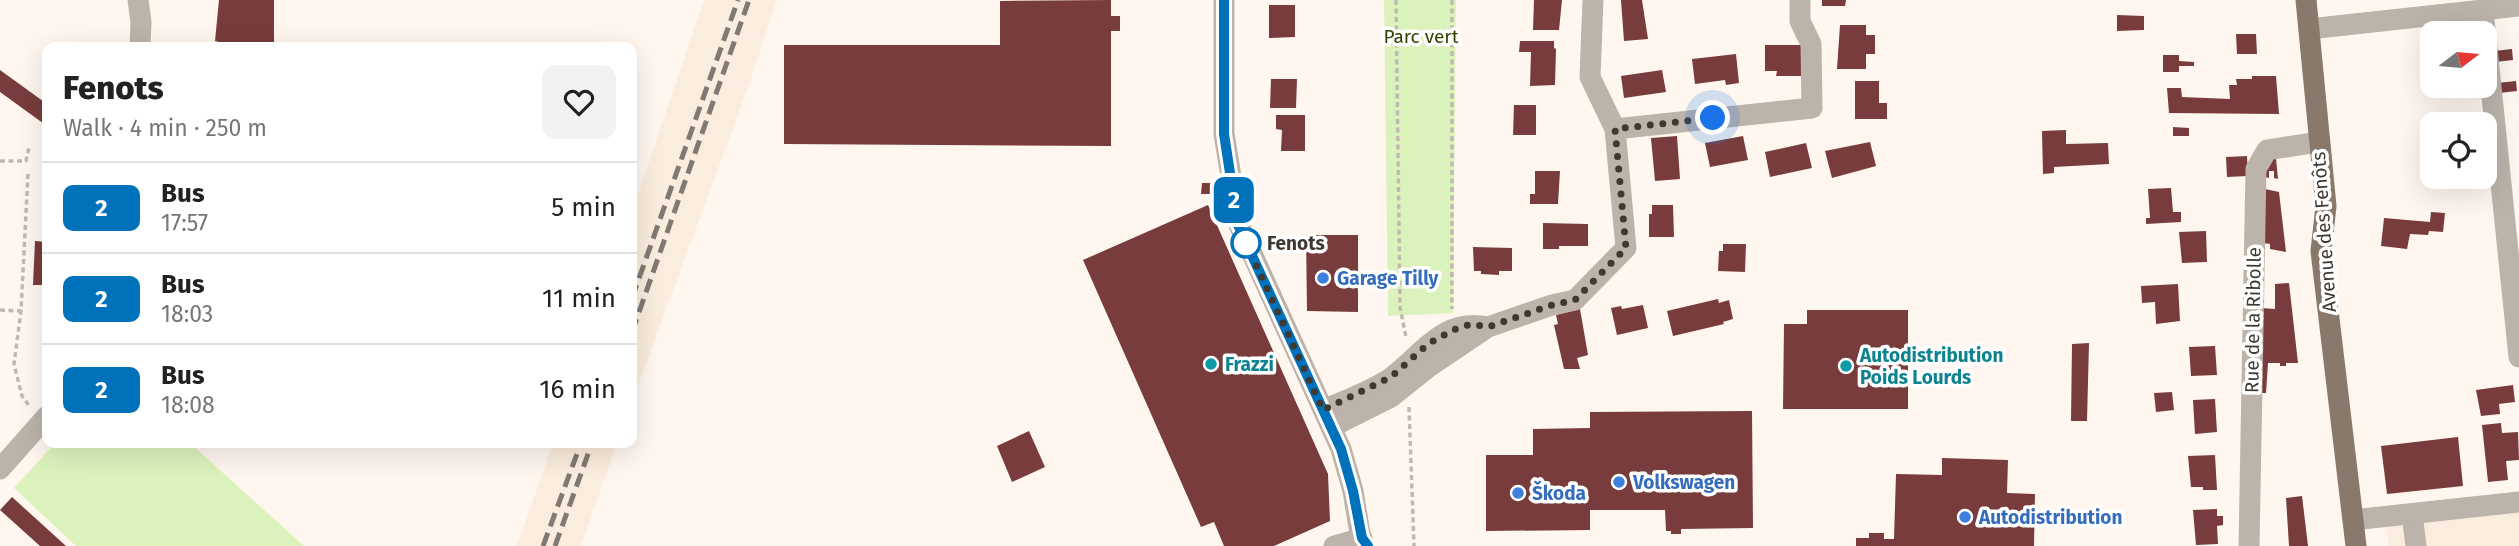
<!DOCTYPE html>
<meta charset="utf-8">
<style>
:root{--surface:#fff;--page:#f2f2f2;--text:#222;--muted:#767676;--line:#e0e0e0}
body{margin:0;font-family:"Fira Sans",sans-serif;background:var(--page);color:var(--text);height:100vh;display:flex;flex-direction:column;font-size:26px;white-space:nowrap}
*{box-sizing:border-box;margin:0}
p{font-size:23px;color:var(--muted)}
.icon{flex:none;width:38px;height:38px;fill:none;stroke:currentColor;stroke-width:2;stroke-linecap:round;stroke-linejoin:round}
.map{position:relative;flex:1;overflow:hidden}
.drawer{position:absolute;left:42px;top:42px;width:595px;height:406px;display:flex;flex-direction:column;background:var(--surface);border-radius:14px;box-shadow:0 7px 28px #0002}
.drawer>*{flex:none}
.badge{padding:0 14px;border-radius:10px;font-size:24px;line-height:46px}
.needle{width:46px;rotate:74deg}
.tools{position:absolute;left:2420px;top:21px;display:grid;gap:14px}
.tools a{display:grid;place-items:center;width:77px;height:77px;border-radius:14px;background:var(--surface);box-shadow:0 7px 28px #0002;font-size:35px}
.you{position:absolute;width:35px;height:35px;margin:-18px;border:5px solid #fff;border-radius:50%;background:#1a73e8;box-shadow:0 0 0 10px #1a73e833}
.map>.badge{position:absolute;translate:-50% -50%;box-shadow:0 0 0 4px #fff}
.round{display:grid;place-items:center;flex:none;width:74px;height:74px;border-radius:14px;background:var(--page)}
.overview{display:flex;align-items:center;justify-content:space-between;height:119px;padding:0 21px}
h1{font-size:33px;font-weight:800;line-height:52px}
ul{padding:0;list-style:none}
li{display:flex;align-items:center;gap:21px;height:91px;padding:0 21px;border-top:2px solid var(--line)}
li div{flex:1}
li b{display:block;font-size:26px}
li em{font-style:normal}
li .badge{min-width:77px;font-weight:700;text-align:center}
.map>svg:first-child{display:block}
.built{fill:#fbeddd}
.green{fill:#dcf2bc}
.building{fill:#783c3c}
.lines{fill:none;stroke-linecap:round;stroke-linejoin:round}
.path{stroke:#c1b9b1;stroke-width:3.5;stroke-dasharray:5 3.5;stroke-linecap:butt}
.minor{stroke:#bcb3ab;stroke-width:21}
.major{stroke:#89796b;stroke-width:21}
.rail{stroke:#817a72;stroke-width:5;stroke-dasharray:14 7;stroke-linecap:butt}
.line-casing{stroke:#fff;stroke-width:16}
.line{stroke:#0072bc;stroke-width:10}
.walk{stroke:#403931;stroke-width:7;stroke-dasharray:0 12.6}
.stop-dot{fill:#fff;stroke:#0072bc;stroke-width:3.5}
.shop-dot{fill:#3f7fe0;stroke:#fff;stroke-width:2.5}
.culture-dot{fill:#0f9aa8;stroke:#fff;stroke-width:2.5}
.labels{text-anchor:middle;dominant-baseline:central;stroke-width:7;stroke-linejoin:round;paint-order:stroke}
.park-label{font-size:19px;fill:#2f4300;stroke:#fff}
.street-label{font-size:19px;fill:#403931;stroke:#fff}
.stop-label{font-size:19px;font-weight:bold;fill:#403931;stroke:#fff;text-anchor:start}
.shop-label{font-size:19px;font-weight:bold;fill:#366cbe;stroke:#fff;text-anchor:start}
.culture-label{font-size:19px;font-weight:bold;fill:#0d838f;stroke:#fff;text-anchor:start}
</style>
<div class="map">
<svg width="2519" height="546" viewBox="0 0 2519 546">
<rect width="100%" height="100%" fill="#fff7ef"/>
<!-- built -->
<g class="built">
<path d="M704,0H777L749,85L632,402V212Z"/>
<path d="M553,443H617L581,546H517Z"/>
<path d="M2519,512V546H2389L2385,526Z"/>
</g>
<!-- green -->
<g class="green">
<path d="M1384,0H1456L1453,313L1388,316Z"/>
<path d="M55,443H190L304,546H76L14,488Z"/>
</g>
<!-- building -->
<g class="building">
<path d="M219,0H274V43H269V47H219V42L215,41Z"/>
<path d="M1111,0V16H1120V31H1111V146L784,144V45H1000V1Z"/>
<path d="M1534,0H1562L1559,30H1533Z"/>
<path d="M1621,0H1642L1648,39L1624,41Z"/>
<path d="M1822,0H1846L1845,6H1822Z"/>
<path d="M1269,5H1295V37L1269,38Z"/>
<path d="M2117,15L2144,16V30L2117,31Z"/>
<path d="M1840,25H1866V35H1875V54H1866V69H1837Z"/>
<path d="M2236,34H2256L2257,54H2237Z"/>
<path d="M1520,41H1554V48L1556,49L1555,85L1530,86L1531,52H1519Z"/>
<path d="M1765,45H1802V76H1776L1777,71H1765Z"/>
<path d="M2512,49L2513,60L2495,62L2494,51Z"/>
<path d="M1736,54L1739,83L1726,85L1725,80L1695,84L1692,59Z"/>
<path d="M2163,55H2179V61L2194,62V66H2179V72H2163Z"/>
<path d="M0,70L47,104V126L0,92Z"/>
<path d="M1662,70L1666,92L1624,98L1621,76Z"/>
<path d="M2252,76H2276L2279,114L2169,113L2167,88H2181L2182,97L2230,99L2229,85H2237L2236,79H2252Z"/>
<path d="M1271,79H1297L1296,108H1270Z"/>
<path d="M1855,81H1879V103H1887V119H1855Z"/>
<path d="M2516,81L2517,91L2499,93L2497,83Z"/>
<path d="M1514,105H1536V135H1513Z"/>
<path d="M1276,115H1305V151H1281L1282,130L1276,129Z"/>
<path d="M2173,127L2189,128V136H2173Z"/>
<path d="M2066,130V144L2108,143L2109,164L2054,167V173L2043,174L2042,131Z"/>
<path d="M1677,136L1680,179L1655,181L1651,138Z"/>
<path d="M1743,136L1748,160L1710,167L1705,143Z"/>
<path d="M1870,142L1876,166L1832,178L1825,151Z"/>
<path d="M1806,143L1812,168L1770,177L1765,152Z"/>
<path d="M2247,156L2248,176L2227,177L2226,157Z"/>
<path d="M2276,158L2278,179L2274,178V171H2269V178L2265,177V169L2272,159Z"/>
<path d="M1535,171H1560L1558,204H1530V194H1535Z"/>
<path d="M1202,183H1216V194H1201Z"/>
<path d="M2171,188L2173,212H2181V222L2146,224V218H2150L2148,189Z"/>
<path d="M2265,189L2279,192L2286,252L2270,249V244L2264,243Z"/>
<path d="M1208,205L1328,474L1330,521L1274,546H1224L1214,522L1201,527L1083,260Z"/>
<path d="M1652,205H1673L1674,237H1649V214H1652Z"/>
<path d="M2431,212L2445,213L2443,232L2429,231L2428,235L2410,234L2407,249L2381,246L2384,218L2430,222Z"/>
<path d="M1543,223L1588,224V246H1559V249H1543Z"/>
<path d="M2206,231L2207,262L2182,263L2179,232Z"/>
<path d="M1306,235H1358V312L1307,311Z"/>
<path d="M35,241L47,242V285H33Z"/>
<path d="M1723,244H1746L1745,272L1718,271L1719,251H1723Z"/>
<path d="M1473,247L1512,248V271H1499V275L1481,274V271H1474Z"/>
<path d="M2289,283L2298,363H2286V366H2280V363H2268L2266,393H2256L2261,308L2275,309V284Z"/>
<path d="M2178,284L2180,321L2156,324L2155,302L2142,303L2141,286Z"/>
<path d="M1718,299L1719,303L1729,300L1733,319L1723,322L1724,324L1673,336L1667,311Z"/>
<path d="M1643,305L1648,328L1617,335L1611,308L1621,306L1622,309Z"/>
<path d="M1580,309L1588,355L1577,358L1580,369H1564L1554,325L1558,324L1556,315Z"/>
<path d="M1807,310H1908V409H1783L1784,324H1807Z"/>
<path d="M2089,343L2087,421H2071L2072,344Z"/>
<path d="M2215,346L2217,375L2191,376L2189,347Z"/>
<path d="M2513,385L2515,402L2499,404L2500,414L2481,416L2476,390Z"/>
<path d="M2172,392L2174,410L2156,412L2154,393Z"/>
<path d="M2215,399L2217,432L2195,434L2193,400Z"/>
<path d="M1752,411L1753,528L1681,529V534H1671V531H1666L1665,510H1590V530L1486,531V455H1533V429L1590,428V412Z"/>
<path d="M2501,423L2502,433L2518,432L2519,460L2506,461L2508,480L2488,482L2482,425Z"/>
<path d="M1029,431L1045,467L1012,482L997,446Z"/>
<path d="M2458,437L2463,486L2387,494L2381,446Z"/>
<path d="M2215,455L2217,490H2203V487H2191L2188,456Z"/>
<path d="M1942,458L2008,460L2007,493L2035,494L2034,546H1856V538H1869V533H1884V539H1894L1896,474L1942,475Z"/>
<path d="M2302,496L2308,546H2289L2286,498Z"/>
<path d="M12,497L66,546H40L0,510Z"/>
<path d="M2217,509V516H2223V525L2217,526L2218,544L2196,545L2193,510Z"/>
</g>
<g class="lines">
<!-- path -->
<g class="path">
<path d="M1396,0L1400,307L1406,337"/>
<path d="M1452,0V309"/>
<path d="M0,161H26L29,147"/>
<path d="M28,174L21,311L14,364L22,396L30,407"/>
<path d="M0,310L21,311"/>
<path d="M1409,407L1414,546"/>
</g>
<!-- minor -->
<g class="minor">
<path d="M138,0L141,22L140,47"/>
<path d="M1224,0V134L1239,225L1341,449L1353,491L1362,546"/>
<path d="M2483,10L2519,357"/>
<path d="M2309,29L2519,6"/>
<path d="M1615,129L1812,108L1811,44L1800,21V0"/>
<path d="M1323,410C1346,400 1372,391 1392,377C1423,354 1442,318 1488,327"/>
<path d="M1331,427L1391,397L1430,366L1488,327L1552,305L1575,300L1626,248L1615,129L1590,77L1593,0"/>
<path d="M0,469L47,416"/>
<path d="M2412,514L2416,546"/>
<path d="M2353,520L2519,502"/>
<path d="M1334,546L1362,538"/>
<path d="M2249,546L2256,169L2267,150L2318,142"/>
</g>
<!-- major -->
<path class="major" d="M2306,0L2326,206L2321,251L2356,546"/>
<!-- rail -->
<g class="rail">
<path d="M632,298L738,0"/>
<path d="M632,332L749,0"/>
<path d="M543,546L581,443"/>
<path d="M555,546L592,443"/>
</g>
</g>
<g class="lines">
<!-- line casing -->
<g class="line-casing">
<path id="line" d="M1224,0V134L1238,225L1341,449L1353,491L1362,538L1368,546"/>
</g>
<!-- line -->
<use href="#line" class="line"/>
<!-- walk -->
<path class="walk" d="M1246,243L1323,410L1391,377L1428,344L1453,330L1471,324L1488,327L1552,305L1575,300L1626,248L1615,129L1713,118"/>
</g>
<!-- markers -->
<circle class="stop-dot" cx="1246" cy="243" r="14"/>
<g class="shop-dot">
<circle cx="1323" cy="278" r="7"/>
<circle cx="1619" cy="482" r="7"/>
<circle cx="1518" cy="493" r="7"/>
<circle cx="1965" cy="517" r="7"/>
</g>
<g class="culture-dot">
<circle cx="1211" cy="364" r="7"/>
<circle cx="1846" cy="366" r="7"/>
</g>
<g class="labels">
<!-- park labels -->
<g class="park-label">
<text x="1421" y="36">Parc vert</text>
</g>
<!-- street labels -->
<g class="street-label">
<text transform="translate(2324 232) rotate(-94)">Avenue des Fenôts</text>
<text transform="translate(2253 320) rotate(-89)">Rue de la Ribolle</text>
</g>
<!-- stop labels -->
<g class="stop-label">
<text x="1267" y="243">Fenots</text>
</g>
<!-- shop labels -->
<g class="shop-label">
<text x="1337" y="278">Garage Tilly</text>
<text x="1633" y="482">Volkswagen</text>
<text x="1532" y="493">Škoda</text>
<text x="1979" y="517">Autodistribution</text>
</g>
<!-- culture labels -->
<g class="culture-label">
<text x="1860" y="355">Autodistribution<tspan x="1860" dy="22">Poids Lourds</tspan></text>
<text x="1225" y="364">Frazzi</text>
</g>
</g>
</svg>
<div class="tools">
<a><svg class="needle" viewBox="-14 -14 28 28"><path d="M0-13l5 13h-10z" fill="#e53935"/><path d="M0 13l5-13h-10z" fill="#767676"/></svg></a>
<a><svg class="icon" aria-label="locate" viewBox="0 0 24 24"><circle cx="12" cy="12" r="6"/><path d="M12 2v4M12 18v4M2 12h4M18 12h4"/></svg></a>
</div>
<div class="you" style="left:1713px;top:118px"></div>
<b class="badge" style="left:1234px;top:200px;background:#0072bc;color:#fff">2</b>
<section class="drawer">
<div class="overview"><div><h1>Fenots</h1><p>Walk · 4 min · 250 m</p></div><a class="round"><svg class="icon" aria-label="heart" viewBox="0 0 24 24"><path d="M12 20l-8-8c-3-5 5-10 8-4 3-6 11-1 8 4z"/></svg></a></div>
<ul>
<li><span class="badge" style="background:#0072bc;color:#fff">2</span><div><b>Bus</b><p>17:57</p></div><em>5 min</em></li>
<li><span class="badge" style="background:#0072bc;color:#fff">2</span><div><b>Bus</b><p>18:03</p></div><em>11 min</em></li>
<li><span class="badge" style="background:#0072bc;color:#fff">2</span><div><b>Bus</b><p>18:08</p></div><em>16 min</em></li>
</ul>
</section>
</div>
